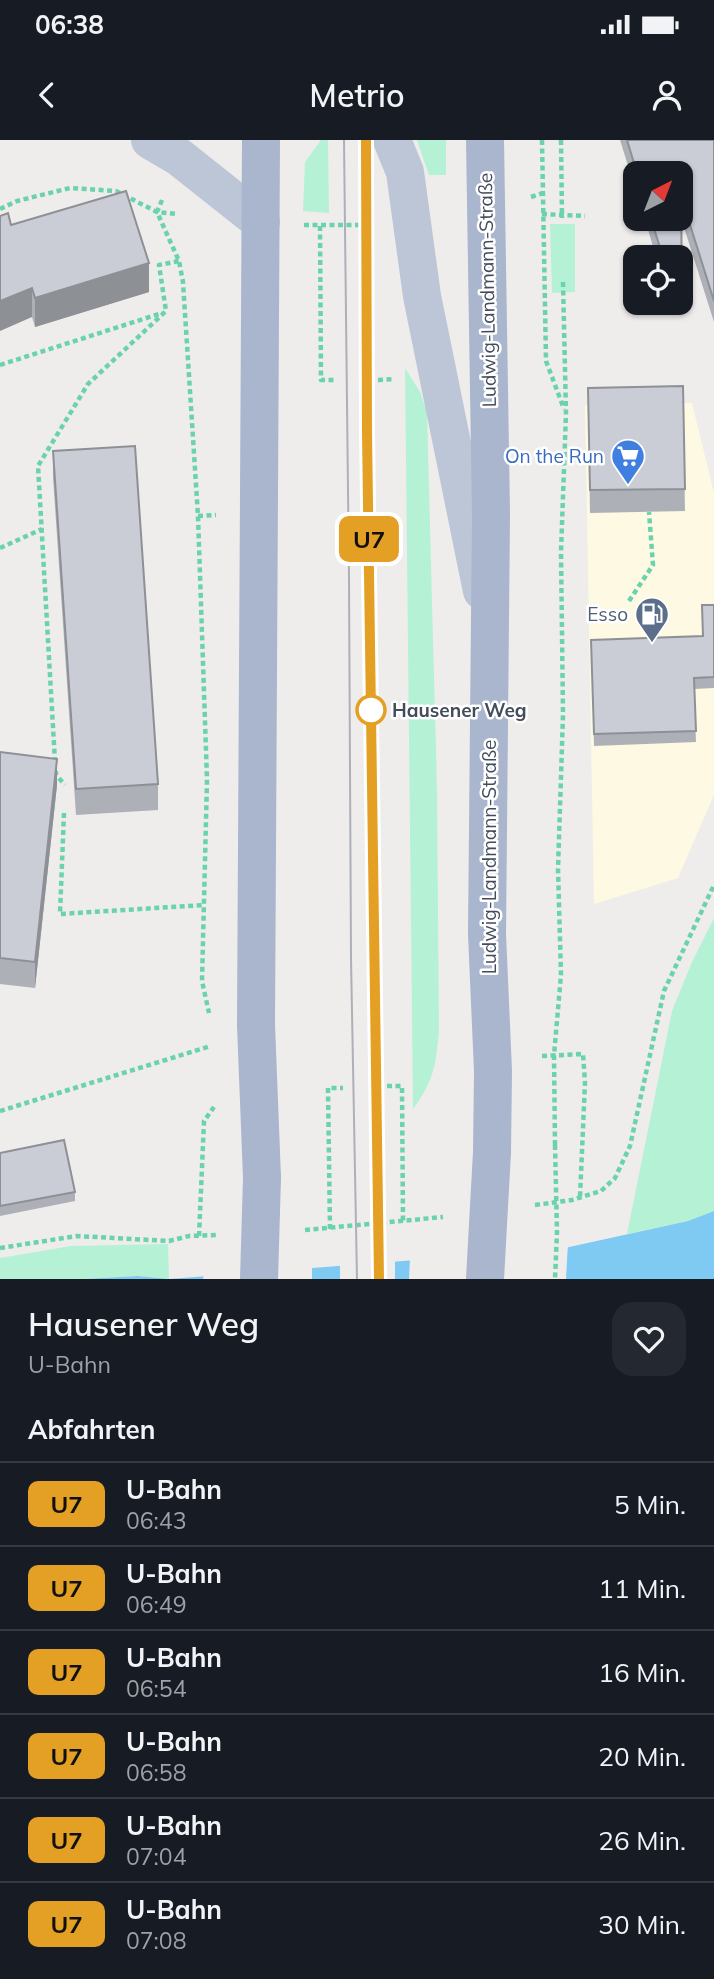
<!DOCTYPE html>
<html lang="de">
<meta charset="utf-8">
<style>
:root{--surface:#171b24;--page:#242831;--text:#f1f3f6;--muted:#9ea1a6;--line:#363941}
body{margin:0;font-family:Mulish,sans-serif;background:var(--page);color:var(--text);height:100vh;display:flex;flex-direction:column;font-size:26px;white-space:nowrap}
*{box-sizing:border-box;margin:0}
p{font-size:23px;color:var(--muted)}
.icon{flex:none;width:38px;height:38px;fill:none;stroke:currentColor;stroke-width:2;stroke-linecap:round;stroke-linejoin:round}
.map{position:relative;height:1139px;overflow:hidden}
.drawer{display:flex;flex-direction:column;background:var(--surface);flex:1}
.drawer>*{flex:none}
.badge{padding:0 14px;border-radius:10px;font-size:24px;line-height:46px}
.needle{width:46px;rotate:42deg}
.fabs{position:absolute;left:623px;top:21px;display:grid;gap:14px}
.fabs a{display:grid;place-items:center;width:70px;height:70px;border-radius:14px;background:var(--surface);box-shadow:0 2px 5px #0004;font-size:35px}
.map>.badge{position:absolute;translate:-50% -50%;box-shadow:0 0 0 4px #fff}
h2{padding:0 28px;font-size:26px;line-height:63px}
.round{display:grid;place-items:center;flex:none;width:74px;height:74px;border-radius:21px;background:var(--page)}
.summary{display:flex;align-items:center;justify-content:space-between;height:119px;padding:0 28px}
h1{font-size:33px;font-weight:600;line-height:52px}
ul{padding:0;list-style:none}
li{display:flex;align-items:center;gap:21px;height:84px;padding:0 28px;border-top:2px solid var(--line)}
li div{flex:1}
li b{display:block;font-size:26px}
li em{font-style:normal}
li .badge{min-width:77px;font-weight:700;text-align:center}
.status{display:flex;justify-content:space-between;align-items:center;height:49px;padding:0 35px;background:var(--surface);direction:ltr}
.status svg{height:19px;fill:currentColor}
header{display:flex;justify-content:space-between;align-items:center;height:91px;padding:0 28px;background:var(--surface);font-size:32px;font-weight:600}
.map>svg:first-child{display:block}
.commercial{fill:#fdf9e2}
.green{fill:#b5f2d5}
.water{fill:#7ecaf3}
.pier{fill:#efecec}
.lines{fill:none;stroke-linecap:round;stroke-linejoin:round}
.path{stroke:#6ad3ae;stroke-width:4.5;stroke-dasharray:5 3.5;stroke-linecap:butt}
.secondary{stroke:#bcc6d7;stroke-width:38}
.primary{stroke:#a9b6ce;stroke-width:38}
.tram{stroke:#adb0b7;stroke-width:2}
.path-bridge{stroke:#6ad3ae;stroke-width:4.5;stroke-dasharray:5 3.5;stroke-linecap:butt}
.primary-bridge{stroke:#a9b6ce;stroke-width:38}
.wall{fill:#aeb0b7}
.shaded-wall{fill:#8d9095}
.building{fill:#cacdd5;stroke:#8d9095;stroke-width:2}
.line-casing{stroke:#fff;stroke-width:16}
.line{stroke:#e4a024;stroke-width:10}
.stop-dot{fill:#fff;stroke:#e4a024;stroke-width:3.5}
.labels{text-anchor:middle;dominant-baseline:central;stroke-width:5;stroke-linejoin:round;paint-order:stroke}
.street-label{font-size:19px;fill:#434c5b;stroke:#fff}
.shop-label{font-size:19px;fill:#366cbe;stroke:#fff;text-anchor:end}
.service-label{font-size:19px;fill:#4e5e75;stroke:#fff;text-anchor:end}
.stop-label{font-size:19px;font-weight:bold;fill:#434c5b;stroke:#fff;text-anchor:start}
</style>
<div class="status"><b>06:38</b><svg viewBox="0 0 49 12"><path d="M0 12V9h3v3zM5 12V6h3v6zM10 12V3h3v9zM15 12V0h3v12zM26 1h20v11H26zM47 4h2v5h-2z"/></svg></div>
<header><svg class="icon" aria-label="back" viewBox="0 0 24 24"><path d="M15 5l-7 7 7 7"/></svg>Metrio<svg class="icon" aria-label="person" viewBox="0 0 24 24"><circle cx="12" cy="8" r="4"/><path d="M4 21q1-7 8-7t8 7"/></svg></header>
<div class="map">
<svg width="714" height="1139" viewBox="0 0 714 1139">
<rect width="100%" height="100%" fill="#efecec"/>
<!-- commercial -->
<path class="commercial" d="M692,263L714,353V655L678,738L594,764L585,265Z"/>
<!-- green -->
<g class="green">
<path d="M321,0H328L329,73L303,71L305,22Z"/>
<path d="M417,0H446V35H429Z"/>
<path d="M550,84H575V152L552,153Z"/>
<path d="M405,228L420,252L427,272L437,649L439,890C436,925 434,940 413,969Z"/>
<path d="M714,778V1071L688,1081L627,1094L672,871L692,822Z"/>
<path d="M168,1104L169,1139L138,1136L84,1139H0V1118L71,1106Z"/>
</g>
<!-- water -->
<path class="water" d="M714,1071V1139H84L138,1136L169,1139L560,1109L688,1081Z"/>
<!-- pier -->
<g class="pier">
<path d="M568,1103L566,1139H409L410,1117Z"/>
<path d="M395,1118V1139H340V1122Z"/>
<path d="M312,1124V1139H203L204,1133Z"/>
</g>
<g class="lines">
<!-- path -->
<g class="path">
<path d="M542,0L546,221L564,269"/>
<path d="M561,0L562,78"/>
<path d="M531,57L543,53"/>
<path d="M162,60L157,72L179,121L183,142L198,376L207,640L202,841L209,873"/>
<path d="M0,69L17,61L70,48L116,51L157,72L177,74"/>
<path d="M542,74L585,76"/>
<path d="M304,85H368"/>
<path d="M320,86L321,240H336"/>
<path d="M0,225L162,173"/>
<path d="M378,240L395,239"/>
<path d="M198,376L216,375"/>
<path d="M0,408L42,389"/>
<path d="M629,461L653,425L649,372"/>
<path d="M55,622L38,326L88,244L166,171L159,125L179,121"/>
<path d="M56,631V635L65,645"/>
<path d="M64,673L60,774L204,765"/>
<path d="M542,916L583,914L585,942L580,1057"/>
<path d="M387,946H402L403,1082"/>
<path d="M0,971L211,906"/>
<path d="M555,1005L554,915L561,835L558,729L563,575L561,412L566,273L563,142"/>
<path d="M535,1065L572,1060L601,1051L615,1038L630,1006L664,851L714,745"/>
<path d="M330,1089L328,948H343"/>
<path d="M305,1090L443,1077"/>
<path d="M199,1096L204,981L214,967"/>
<path d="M0,1108L77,1096L169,1101L189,1096L216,1095"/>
</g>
<!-- secondary -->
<g class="secondary">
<path d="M150,0L179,17L261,82"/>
<path d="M392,0L405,32L422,156L482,451"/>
</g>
<!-- primary -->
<g class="primary">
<path d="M261,0L256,885L262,1038"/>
<path d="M485,0L491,374L487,794L493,931L492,1012"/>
</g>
<!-- tram -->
<g class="tram">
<path d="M344,0L349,438L351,818L357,1139"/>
<path d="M366,0L367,292L379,1139"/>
</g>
<!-- path-bridge -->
<path class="path-bridge" d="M555,1005L557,1092L555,1139"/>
<!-- primary-bridge -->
<g class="primary-bridge">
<path d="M259,1139L262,1038"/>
<path d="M485,1139L492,1012"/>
</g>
</g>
<!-- wall -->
<g class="wall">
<path d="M620,0H714V182L681,78L682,164L671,166L670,163H681V117H656L645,79H681V33H635V48Z"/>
<path d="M11,85L149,152L35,187L32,177Z"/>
<path d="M683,246L685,371L590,373L588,248Z"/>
<path d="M53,311L158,644V670L76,675L53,337Z"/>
<path d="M714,465V548L694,549L696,602L594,606L591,500L703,496Z"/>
<path d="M0,612L57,645L35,848L0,844Z"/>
<path d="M0,1013L75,1052V1061L0,1076Z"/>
</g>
<!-- shaded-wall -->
<g class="shaded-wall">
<path d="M149,123V152L35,187V158Z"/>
<path d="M32,148V177L0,191V161Z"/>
<path d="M57,619V645L35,848V822Z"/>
</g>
<!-- building -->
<g class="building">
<path d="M627,0H714V161L681,56V33H637Z"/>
<path d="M126,51L149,123L35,158L32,148L0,161V76L8,73L11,85Z"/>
<path d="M681,61L682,143H681V117H663L651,79H681Z"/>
<path d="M683,246L685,349L590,350L588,248Z"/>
<path d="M135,306L158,644L76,649L53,311Z"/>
<path d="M702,465H714V537L694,538L696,591L594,594L591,500L703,496Z"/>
<path d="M0,612L57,619L35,822L0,818Z"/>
<path d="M64,1000L75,1052L0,1066V1013Z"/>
</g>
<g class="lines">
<!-- line casing -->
<g class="line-casing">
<path id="line" d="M366,0L367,292L379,1139"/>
</g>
<!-- line -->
<use href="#line" class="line"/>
</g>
<!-- icons -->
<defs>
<g id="supermarket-pin" transform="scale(1.75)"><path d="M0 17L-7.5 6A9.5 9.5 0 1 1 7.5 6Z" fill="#3f7fe0" stroke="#fff"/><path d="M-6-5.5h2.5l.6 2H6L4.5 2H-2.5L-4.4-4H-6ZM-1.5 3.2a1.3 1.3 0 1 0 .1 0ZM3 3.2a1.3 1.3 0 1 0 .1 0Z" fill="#fff"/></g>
<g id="fuel-pin" transform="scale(1.75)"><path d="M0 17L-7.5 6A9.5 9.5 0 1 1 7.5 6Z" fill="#5c6f8a" stroke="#fff"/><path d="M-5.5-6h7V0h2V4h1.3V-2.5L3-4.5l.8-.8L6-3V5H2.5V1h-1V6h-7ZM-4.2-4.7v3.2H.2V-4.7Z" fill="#fff"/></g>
</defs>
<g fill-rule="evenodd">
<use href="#supermarket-pin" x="628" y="316"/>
<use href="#fuel-pin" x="652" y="474"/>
</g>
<!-- markers -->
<circle class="stop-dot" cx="371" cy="570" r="14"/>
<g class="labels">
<!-- street labels -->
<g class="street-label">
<text transform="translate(487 150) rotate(-91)">Ludwig-Landmann-Straße</text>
<text transform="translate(489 717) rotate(-90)">Ludwig-Landmann-Straße</text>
</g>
<!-- shop labels -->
<g class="shop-label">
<text x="604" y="316">On the Run</text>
</g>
<!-- service labels -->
<g class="service-label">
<text x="628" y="474">Esso</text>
</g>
<!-- stop labels -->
<g class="stop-label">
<text x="392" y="570">Hausener Weg</text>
</g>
</g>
</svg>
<div class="fabs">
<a><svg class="needle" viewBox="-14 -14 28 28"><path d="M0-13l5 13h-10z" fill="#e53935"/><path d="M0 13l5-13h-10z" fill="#9ea1a6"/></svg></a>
<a><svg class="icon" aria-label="locate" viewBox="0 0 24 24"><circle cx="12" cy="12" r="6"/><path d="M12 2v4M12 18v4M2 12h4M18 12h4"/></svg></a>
</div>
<b class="badge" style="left:369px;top:399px;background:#e4a024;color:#111">U7</b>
</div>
<section class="drawer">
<div class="summary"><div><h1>Hausener Weg</h1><p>U-Bahn</p></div><a class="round"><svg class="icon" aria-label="heart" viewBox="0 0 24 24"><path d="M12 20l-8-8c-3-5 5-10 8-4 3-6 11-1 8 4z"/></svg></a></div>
<h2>Abfahrten</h2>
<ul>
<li><span class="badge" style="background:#e4a024;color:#111">U7</span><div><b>U-Bahn</b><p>06:43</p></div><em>5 Min.</em></li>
<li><span class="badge" style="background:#e4a024;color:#111">U7</span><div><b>U-Bahn</b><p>06:49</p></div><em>11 Min.</em></li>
<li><span class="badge" style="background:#e4a024;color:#111">U7</span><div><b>U-Bahn</b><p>06:54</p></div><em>16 Min.</em></li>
<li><span class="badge" style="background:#e4a024;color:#111">U7</span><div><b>U-Bahn</b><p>06:58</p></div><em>20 Min.</em></li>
<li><span class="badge" style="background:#e4a024;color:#111">U7</span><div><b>U-Bahn</b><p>07:04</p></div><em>26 Min.</em></li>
<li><span class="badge" style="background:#e4a024;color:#111">U7</span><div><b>U-Bahn</b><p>07:08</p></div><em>30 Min.</em></li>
</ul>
</section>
